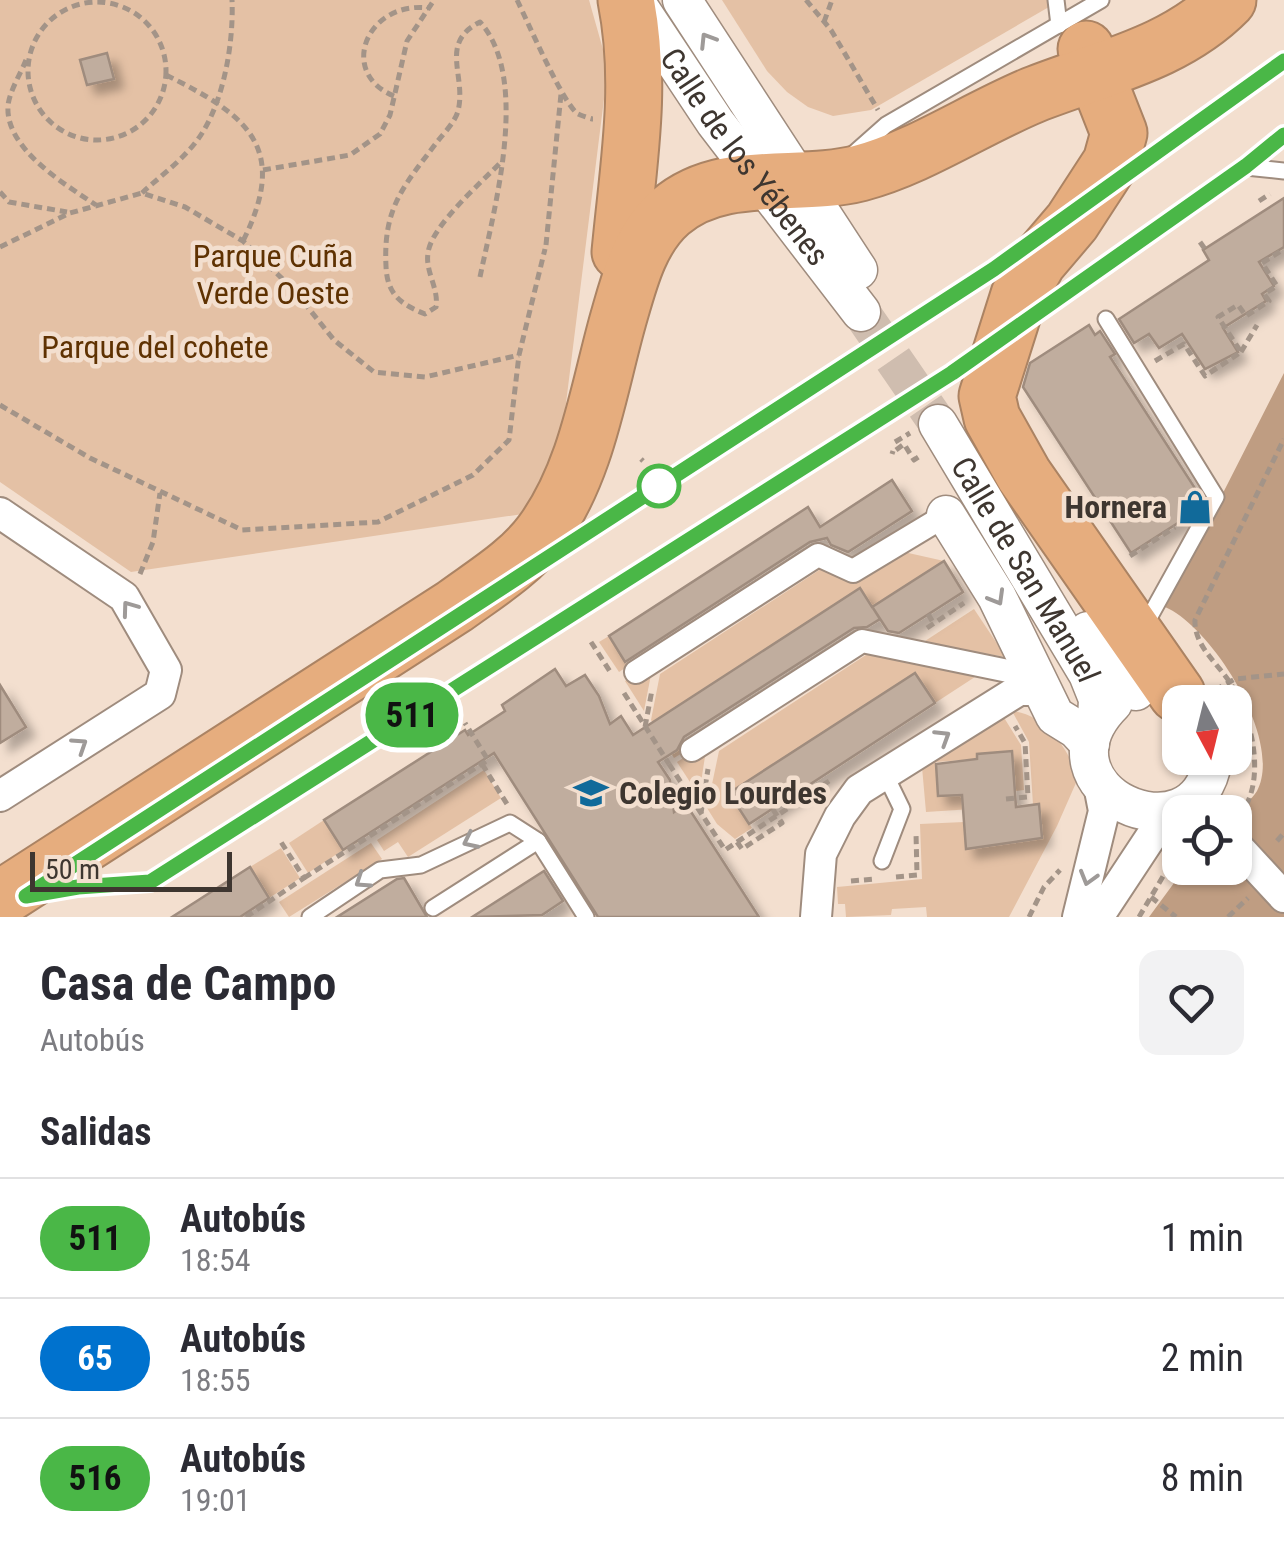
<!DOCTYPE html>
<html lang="es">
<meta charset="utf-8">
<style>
:root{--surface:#fff;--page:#f2f2f3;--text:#2b2b33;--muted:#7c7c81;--line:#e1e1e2}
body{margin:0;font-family:"Roboto Condensed",sans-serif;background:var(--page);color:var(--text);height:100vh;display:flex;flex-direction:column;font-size:38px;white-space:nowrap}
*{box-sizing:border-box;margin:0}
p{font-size:32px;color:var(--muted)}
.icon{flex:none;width:55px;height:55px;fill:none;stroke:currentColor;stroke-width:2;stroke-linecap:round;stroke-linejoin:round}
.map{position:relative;height:917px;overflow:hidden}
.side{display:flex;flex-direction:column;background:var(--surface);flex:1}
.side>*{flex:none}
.badge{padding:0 20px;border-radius:32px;font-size:35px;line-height:65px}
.needle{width:65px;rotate:173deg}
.buttons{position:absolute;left:1162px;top:685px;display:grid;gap:20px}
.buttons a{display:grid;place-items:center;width:90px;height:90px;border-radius:20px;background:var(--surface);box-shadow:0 2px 8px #0004;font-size:50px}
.scale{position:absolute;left:30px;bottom:25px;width:202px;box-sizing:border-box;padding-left:10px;border:5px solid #3e3630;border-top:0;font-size:28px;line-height:35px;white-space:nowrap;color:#3e3630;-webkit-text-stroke:8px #f3dfcf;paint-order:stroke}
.map>.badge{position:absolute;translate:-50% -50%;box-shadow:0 0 0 5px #fff}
h2{padding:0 40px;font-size:38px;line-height:90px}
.round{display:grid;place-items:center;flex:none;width:105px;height:105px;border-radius:20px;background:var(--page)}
.summary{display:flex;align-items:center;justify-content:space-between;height:170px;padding:0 40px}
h1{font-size:48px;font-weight:700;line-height:75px}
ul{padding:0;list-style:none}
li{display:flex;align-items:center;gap:30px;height:120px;padding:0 40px;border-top:2px solid var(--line)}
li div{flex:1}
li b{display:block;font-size:38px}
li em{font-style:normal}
li .badge{min-width:110px;font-weight:700;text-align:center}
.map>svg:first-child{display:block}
.green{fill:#e4c1a5}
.forest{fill:#bf9d82}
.building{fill:#c0ad9e;stroke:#9f8c7e;stroke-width:2.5;filter:url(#shadow)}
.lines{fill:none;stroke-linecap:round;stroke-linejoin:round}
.tertiary-tunnel{stroke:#cfbdaf;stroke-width:38;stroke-dasharray:38 19;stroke-linecap:butt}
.service-casing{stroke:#9f8c7e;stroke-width:19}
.pedestrian-casing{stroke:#9f8c7e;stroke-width:26}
.minor-casing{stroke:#9f8c7e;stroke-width:34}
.tertiary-casing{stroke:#9f8c7e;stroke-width:41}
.motorway-casing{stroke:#ab8363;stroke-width:59}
.path{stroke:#a39488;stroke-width:5;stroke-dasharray:8 5;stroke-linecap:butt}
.service{stroke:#fff;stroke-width:15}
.pedestrian{stroke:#fff;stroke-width:22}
.minor{stroke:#fff;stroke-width:30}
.tertiary{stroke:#fff;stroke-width:38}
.motorway{stroke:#e6ad7e;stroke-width:55}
.oneway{stroke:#9e9a98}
.line-casing{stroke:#fff;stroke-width:22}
.line{stroke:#4ab747;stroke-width:15}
.stop-dot{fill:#fff;stroke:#4ab747;stroke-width:5}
.labels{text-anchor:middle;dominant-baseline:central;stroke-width:9;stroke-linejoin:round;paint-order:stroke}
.street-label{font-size:32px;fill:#3e3630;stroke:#f3dfcf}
.park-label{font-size:32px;fill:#5f3202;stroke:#f3dfcf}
.poi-label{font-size:32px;font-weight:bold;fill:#3e3630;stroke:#f3dfcf;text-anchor:end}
</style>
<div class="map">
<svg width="1284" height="917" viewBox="0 0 1284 917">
<defs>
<filter id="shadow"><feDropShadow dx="9" dy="9" stdDeviation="5" flood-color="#0004"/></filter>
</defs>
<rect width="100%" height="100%" fill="#f3dfcf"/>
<!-- green -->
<g class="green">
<path d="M0,0H589L608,67L559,459L536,512L131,572L0,482Z"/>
<path d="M722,0H1061L871,110L833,116L808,107L787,92L767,71Z"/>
<path d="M904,552L944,561L873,607L860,588L662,716L684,752L674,758L651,720L660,674L827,565Z"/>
<path d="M974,609L1006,657L922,643Z"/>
<path d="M609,636L628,666L619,672L599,642Z"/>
<path d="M872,651L978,675L935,703L915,673L730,793L752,828L735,839L717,824L707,808L719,751Z"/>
<path d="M653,664L644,711L625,681Z"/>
<path d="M1012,711C1047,715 1065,747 1079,776L1057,826L1009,917H927L926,907L892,909L891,915L846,917L845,904H838L837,887L922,879L920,824L964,822L967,848L1042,838L1040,804L1033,805L1029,742Z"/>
<path d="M1003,716L1021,745L1024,790L1015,791L977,754V759L936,762L938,796L970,794L972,809L926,812L922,767Z"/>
<path d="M707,743L699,796L677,762Z"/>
<path d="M484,770L501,798L408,857L398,842L384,851L377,840Z"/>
<path d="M324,820L343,850L308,873L289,843Z"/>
<path d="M371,843L382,859L289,917L279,902Z"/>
<path d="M281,848L300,878L269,898L250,867Z"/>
</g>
<!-- forest -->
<path class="forest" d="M1284,373V917H1149L1185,868H1235V813C1242,807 1252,799 1257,791C1284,740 1211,626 1165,607Z"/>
<!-- building -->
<g class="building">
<path d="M107,53L114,79L87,85L80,60Z"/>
<path d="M1284,198V247L1259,262L1274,286L1262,294L1266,301L1223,328L1238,352L1205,369L1182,334L1159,348L1149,334L1134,343L1119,319L1209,260L1203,250Z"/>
<path d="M1089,325L1095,335L1100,331L1115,354L1110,357L1202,499L1195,512L1131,553L1023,387L1030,363Z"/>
<path d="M892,480L912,511L848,552L831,545L827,538L810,542L625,662L609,636L808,507L820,527Z"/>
<path d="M944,561L963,592L899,633L888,631L873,608L880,619L867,627L854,628L684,737L677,750L658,762L670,780L674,812L686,804L759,917H598L494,753L343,850L324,820L465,730L468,735L505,711L502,705L555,669L566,686L585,675L599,696L610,724L621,716L633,735L860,588L872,607Z"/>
<path d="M915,673L935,703L749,824L729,793Z"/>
<path d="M0,685L26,727L0,743Z"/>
<path d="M1012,751L1016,807L1039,804L1042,838L966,849L962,795L938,796L936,764L977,759V754Z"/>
<path d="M250,867L269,898L240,917H172Z"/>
<path d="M544,871L563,901L542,915L472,917Z"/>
<path d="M404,878L427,917H337L397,879Z"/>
</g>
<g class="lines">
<!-- tertiary-tunnel -->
<path class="tertiary-tunnel" d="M861,312L938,424"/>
<!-- service casing -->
<g class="service-casing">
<g id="service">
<path d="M1056,0L1059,25"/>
<path d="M851,156L886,125L1101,0"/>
<path d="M1246,167L1284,171"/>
<path d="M1106,319L1216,497L1144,627"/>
<path d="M882,861L902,809L885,774"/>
<path d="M433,908L538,841"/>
<path d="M310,917L380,870L421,865L510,823L538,841L586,917"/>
</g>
</g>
<!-- pedestrian casing -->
<g class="pedestrian-casing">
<g id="pedestrian">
<path d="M636,672L818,555L853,571L946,515"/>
<path d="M692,750L862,641L1008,671"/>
</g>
</g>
<!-- minor casing -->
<g class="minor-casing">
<g id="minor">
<path d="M0,513L124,597L166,670L160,694L0,796"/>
<path d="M1235,844L1284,897"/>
<path d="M816,917L821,854L840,816L859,790L1019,690H1032L1042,694"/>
<path d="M1078,917L1104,811L1098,780"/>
<path d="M1098,917L1168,811"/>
</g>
</g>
<!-- tertiary casing -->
<g class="tertiary-casing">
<g id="tertiary">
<path id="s1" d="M634,0L715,122L861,312"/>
<path d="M682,0L858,270"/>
<path id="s2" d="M938,424L1088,674L1098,699L1097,720"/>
<path d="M946,515L997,597L1055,716L1076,729L1090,744"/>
<path d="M1088,631L1116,672L1136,691"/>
<path d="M1113,703C1027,789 1198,868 1213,758"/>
</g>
</g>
<!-- motorway casing -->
<g class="motorway-casing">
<g id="motorway">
<path d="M1086,49L1119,133L1111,162L1072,222L1038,262L1019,295L987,396L992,418L1024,475L1177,694"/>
<path d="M620,252C628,167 643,85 626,0"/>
<path d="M0,899L455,606C485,584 520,563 542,533C587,472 598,391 618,320C629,282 639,239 670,212C722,167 798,189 860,173C920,157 975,119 1033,95C1101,68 1175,54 1228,0"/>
</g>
</g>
<!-- path -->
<g class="path">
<path d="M517,0C528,22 563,104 578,114C580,115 591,119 593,119"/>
<path d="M806,0L831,30L878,110"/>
<circle cx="97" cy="71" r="69"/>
<path d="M824,22L832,0"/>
<path d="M26,60C21,73 9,92 8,106C5,149 66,185 96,205"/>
<path d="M166,75C247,115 290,147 243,241"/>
<path d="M394,96C337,73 367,0 429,8"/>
<path d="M263,170L350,155L380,134L390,115L407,41L434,0"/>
<path d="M0,192L9,202L67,212"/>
<path d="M142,193C157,179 175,166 189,150C222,116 234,46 232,0"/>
<path d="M1259,201L1270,194"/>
<path d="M1200,242L1205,249"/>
<path d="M546,245L561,94"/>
<path d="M0,247L70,213L142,193L185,207L243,241L294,290L334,340L374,372L425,377L519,355"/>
<path d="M480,277C494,209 531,79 480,22C438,43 467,76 458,111C455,122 444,133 437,142C404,186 383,207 386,266C387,294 400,304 425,314L436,307C439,288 425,272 428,253C431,226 482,182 501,162"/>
<path d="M1241,352L1257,325"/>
<path d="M1155,361L1184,344L1205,376L1241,352L1218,317L1238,305L1246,316L1269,301L1264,294L1277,286L1262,263L1284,249"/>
<path d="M0,405L90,458L242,530L378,522L473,475L509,440L519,355L545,249"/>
<path d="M895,442L910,433"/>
<path d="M896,450L904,444L914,460L920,456L918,454"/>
<path d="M892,454L893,451"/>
<path d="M641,459L643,461"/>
<path d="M1130,556L1175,527"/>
<path d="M140,574L153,542L160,493"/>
<path d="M928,614L934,624"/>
<path d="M927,628L964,603"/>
<path d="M591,642L611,673"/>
<path d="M1215,690L1235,679L1284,674"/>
<path d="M624,693L669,764"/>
<path d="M645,727L652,690"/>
<path d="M482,764L507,804"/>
<path d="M669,764L725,850L829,781"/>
<path d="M1006,799L1028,797L1025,743L1015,726"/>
<path d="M701,813L708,769"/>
<path d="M1239,816C1268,782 1252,715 1229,681C1216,662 1194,645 1195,620L1284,439"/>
<path d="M1277,841L1284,833"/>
<path d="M737,842L742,849L782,823L772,808"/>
<path d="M896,877L917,875L916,833"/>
<path d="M304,878L488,760L465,723"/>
<path d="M851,881L875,879"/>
<path d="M1151,897L1176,917"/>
<path d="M246,917L304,878L281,842"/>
<path d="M1029,917L1044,887L1060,870"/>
<path d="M1139,917L1165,873"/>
<path d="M1228,917L1248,898"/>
</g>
<!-- service -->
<use href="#service" class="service"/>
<!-- pedestrian -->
<use href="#pedestrian" class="pedestrian"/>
<!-- minor -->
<use href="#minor" class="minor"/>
<!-- tertiary -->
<use href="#tertiary" class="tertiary"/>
<!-- motorway -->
<use href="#motorway" class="motorway"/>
</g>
<!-- one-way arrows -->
<defs><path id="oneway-chevron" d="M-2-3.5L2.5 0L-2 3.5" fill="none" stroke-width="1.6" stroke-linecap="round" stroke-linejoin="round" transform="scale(2.5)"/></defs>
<g class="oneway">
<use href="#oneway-chevron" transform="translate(707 40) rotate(-122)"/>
<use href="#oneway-chevron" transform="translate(997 598) rotate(60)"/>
<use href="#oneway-chevron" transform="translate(129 608) rotate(-126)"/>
<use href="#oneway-chevron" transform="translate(943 737) rotate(-32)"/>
<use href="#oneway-chevron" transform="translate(80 745) rotate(-33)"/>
<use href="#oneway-chevron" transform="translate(470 841) rotate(154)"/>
<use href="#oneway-chevron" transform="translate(1088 878) rotate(106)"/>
<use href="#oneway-chevron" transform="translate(362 881) rotate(146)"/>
</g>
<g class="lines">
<!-- line casing -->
<g class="line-casing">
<path id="line" d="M1284,61L994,269L26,896L78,887L150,882L952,373L1246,166L1284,135"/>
</g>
<!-- line -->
<use href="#line" class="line"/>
</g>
<!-- icons -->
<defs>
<g id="shop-bare" transform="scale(2.7)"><path d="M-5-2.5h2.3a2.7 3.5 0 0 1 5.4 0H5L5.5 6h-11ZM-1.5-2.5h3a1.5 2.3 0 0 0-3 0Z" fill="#116a9a" stroke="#f3dfcf" stroke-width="2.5" paint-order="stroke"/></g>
<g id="school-bare" transform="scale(2.7)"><path d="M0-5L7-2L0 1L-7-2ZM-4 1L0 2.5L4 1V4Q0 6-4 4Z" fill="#116a9a" stroke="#f3dfcf" stroke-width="2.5" paint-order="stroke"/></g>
</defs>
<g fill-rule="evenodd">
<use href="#shop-bare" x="1195" y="507"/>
<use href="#school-bare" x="591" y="793"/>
</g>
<!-- markers -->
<circle class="stop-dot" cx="659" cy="486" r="20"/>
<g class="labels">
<!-- street labels -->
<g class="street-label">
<text stroke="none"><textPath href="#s1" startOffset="192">Calle de los Yébenes</textPath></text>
<text stroke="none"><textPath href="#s2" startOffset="170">Calle de San Manuel</textPath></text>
</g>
<!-- park labels -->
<g class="park-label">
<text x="273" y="256">Parque Cuña<tspan x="273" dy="37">Verde Oeste</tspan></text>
<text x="155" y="347">Parque del cohete</text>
</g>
<!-- poi labels -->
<g class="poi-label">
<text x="1167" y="507">Hornera</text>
<text x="619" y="793" text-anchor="start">Colegio Lourdes</text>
</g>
</g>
</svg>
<div class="buttons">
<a><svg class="needle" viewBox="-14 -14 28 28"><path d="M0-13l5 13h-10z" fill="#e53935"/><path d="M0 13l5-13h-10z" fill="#7c7c81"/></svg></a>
<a><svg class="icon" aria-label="locate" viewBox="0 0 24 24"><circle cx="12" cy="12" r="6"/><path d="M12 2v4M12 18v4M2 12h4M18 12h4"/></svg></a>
</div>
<div class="scale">50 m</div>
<b class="badge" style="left:412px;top:715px;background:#4ab747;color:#111">511</b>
</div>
<section class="side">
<div class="summary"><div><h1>Casa de Campo</h1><p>Autobús</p></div><a class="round"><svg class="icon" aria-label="heart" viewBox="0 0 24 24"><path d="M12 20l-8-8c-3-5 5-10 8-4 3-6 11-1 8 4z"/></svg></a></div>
<h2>Salidas</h2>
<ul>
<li><span class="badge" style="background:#4ab747;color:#111">511</span><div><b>Autobús</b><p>18:54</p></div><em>1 min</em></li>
<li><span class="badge" style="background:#0072ce;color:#fff">65</span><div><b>Autobús</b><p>18:55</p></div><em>2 min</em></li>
<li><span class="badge" style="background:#4ab747;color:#111">516</span><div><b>Autobús</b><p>19:01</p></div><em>8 min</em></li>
</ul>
</section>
